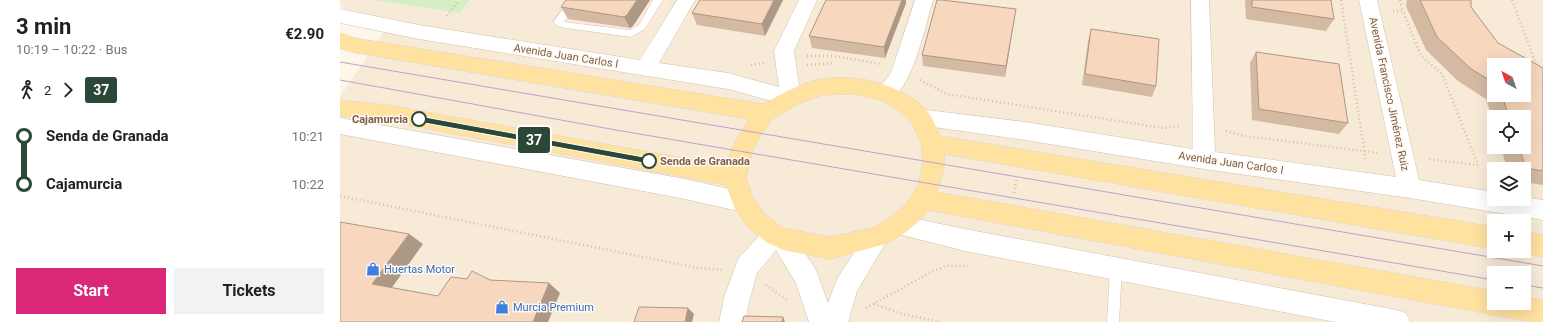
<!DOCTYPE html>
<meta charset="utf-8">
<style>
:root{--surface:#fff;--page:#f2f2f2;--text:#202124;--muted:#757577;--accent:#db2777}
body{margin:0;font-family:Roboto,sans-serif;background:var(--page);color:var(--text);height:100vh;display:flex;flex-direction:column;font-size:15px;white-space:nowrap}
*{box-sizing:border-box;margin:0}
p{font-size:13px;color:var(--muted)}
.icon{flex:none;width:22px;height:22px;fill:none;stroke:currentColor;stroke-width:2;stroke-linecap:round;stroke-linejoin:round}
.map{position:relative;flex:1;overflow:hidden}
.sheet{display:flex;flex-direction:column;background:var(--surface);width:340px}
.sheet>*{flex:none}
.badge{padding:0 8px;border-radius:3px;font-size:14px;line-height:26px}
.needle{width:26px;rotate:320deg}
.controls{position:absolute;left:1147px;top:58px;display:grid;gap:8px}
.controls a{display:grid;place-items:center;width:44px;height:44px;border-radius:0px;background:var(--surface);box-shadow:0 4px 16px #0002;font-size:20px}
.map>.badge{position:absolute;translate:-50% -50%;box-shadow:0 0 0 2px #fff}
.legs{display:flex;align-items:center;gap:6px;height:44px;padding:0 16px;font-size:13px}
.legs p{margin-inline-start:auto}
.head{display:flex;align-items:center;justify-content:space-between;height:68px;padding:0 16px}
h1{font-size:22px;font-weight:700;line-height:30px}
.cta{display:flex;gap:8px;margin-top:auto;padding:8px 16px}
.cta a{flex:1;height:46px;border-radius:0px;background:var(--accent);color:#fff;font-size:16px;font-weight:700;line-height:46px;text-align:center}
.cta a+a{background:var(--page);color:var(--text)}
ul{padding:0 16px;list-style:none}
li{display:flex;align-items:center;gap:14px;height:48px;font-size:15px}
li i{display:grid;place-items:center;width:6px;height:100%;margin:0 5px;background:currentColor}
li i::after{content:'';width:10px;height:10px;margin:-5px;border:3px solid;border-radius:50%;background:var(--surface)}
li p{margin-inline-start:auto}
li:first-child i{background:linear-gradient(#0000 50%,currentColor 0)}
li:last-child i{background:linear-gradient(currentColor 50%,#0000 0)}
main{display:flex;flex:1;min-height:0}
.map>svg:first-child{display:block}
.residential{fill:#f7ead7;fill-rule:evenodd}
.commercial{fill:#ffe9dd}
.green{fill:#d4efc5}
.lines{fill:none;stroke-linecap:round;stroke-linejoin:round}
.service-casing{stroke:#d3c0ad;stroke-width:1}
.minor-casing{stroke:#d3c0ad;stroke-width:1}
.primary-casing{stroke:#ddd5d0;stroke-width:1}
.path{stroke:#ddbba0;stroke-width:2.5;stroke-dasharray:1 3;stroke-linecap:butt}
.service{fill:#fff;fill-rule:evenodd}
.minor{fill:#fff;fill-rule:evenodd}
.primary{fill:#ffe1a0;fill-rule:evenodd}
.tram{stroke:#bca4cb;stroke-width:1}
.wall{fill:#d4baa3;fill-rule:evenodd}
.shaded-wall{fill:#ad9785}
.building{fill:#f7d8be;stroke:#ad9785}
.line-1{fill:#2a4738;stroke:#fff}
.stop-1-dot{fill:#fff;stroke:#2a4738;stroke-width:2}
.labels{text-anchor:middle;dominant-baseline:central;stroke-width:3;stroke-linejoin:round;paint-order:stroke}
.street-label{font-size:11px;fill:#7d5e49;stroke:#fffbf2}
.stop-label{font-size:11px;font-weight:bold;fill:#7d5e49;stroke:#fffbf2;text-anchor:end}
.shop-label{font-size:11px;fill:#366cbe;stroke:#fffbf2;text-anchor:start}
</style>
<main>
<section class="sheet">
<div class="head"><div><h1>3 min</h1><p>10:19 – 10:22 · Bus</p></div><b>€2.90</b></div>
<div class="legs"><svg class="icon" aria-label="walk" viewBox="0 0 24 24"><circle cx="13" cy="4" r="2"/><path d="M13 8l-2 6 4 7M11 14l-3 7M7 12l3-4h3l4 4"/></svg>2<svg class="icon" aria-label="forward" viewBox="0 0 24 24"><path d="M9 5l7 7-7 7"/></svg><b class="badge" style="background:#2a4738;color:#fff">37</b></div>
<ul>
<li><i style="color:#2a4738"></i><b>Senda de Granada</b><p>10:21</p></li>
<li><i style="color:#2a4738"></i><b>Cajamurcia</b><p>10:22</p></li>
</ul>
<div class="cta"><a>Start</a><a>Tickets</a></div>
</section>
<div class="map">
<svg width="1203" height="322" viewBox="0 0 1203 322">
<rect width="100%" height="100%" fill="#fef7e9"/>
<!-- residential -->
<path class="residential" d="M0,0H1203V322H0V97L50,23L24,17L6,10L0,5ZM1154,65H1184V95H1154ZM1154,117H1184V147H1154ZM1154,169H1184V199H1154ZM1154,221H1184V251H1154ZM1154,273H1184V303H1154Z"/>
<!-- commercial -->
<path class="commercial" d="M232,0H328L303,40L213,25Z"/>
<!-- green -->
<path class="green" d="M35,0H130L119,13Z"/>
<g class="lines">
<!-- service casing -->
<g class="service-casing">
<g id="service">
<path d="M230,0H240L224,22L290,30L299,25L313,0H323L305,29L291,37L219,27L213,22Z"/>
<path d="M776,262L780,264L782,268L779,322H767L770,268L772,264Z"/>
</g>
</g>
<!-- minor casing -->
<g class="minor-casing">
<g id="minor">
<path d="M337,0H355L319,63L388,73L439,87L434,51L459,0H477L454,51L461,98L458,104L451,106L388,89L79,39L0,23V9L79,25L300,60Z"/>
<path d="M575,0H593C585,26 574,83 552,98C548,102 543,100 538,99L535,93L551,73Z"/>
<path d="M851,0H869L875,152L1056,177L1019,0H1037L1079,180L1154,192V199H1184V197L1203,200V220L1070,198L864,169L685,140L579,125L572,123L568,117L572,111L579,109L685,122L853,149Z"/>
<path d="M0,118L340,178L403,192L411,195L414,202L411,209L403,212L340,198L0,134Z"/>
<path d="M558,215L625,229L1057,310L1066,313L1070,322H995L625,251L550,232L546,225L550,218Z"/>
<path d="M434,224L451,231L476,270L488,303L497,279L529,230L537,226L545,230L549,237L517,291L508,322H469L456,283L436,250L417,273L410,298L405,322H379L384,298L398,259L426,228Z"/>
</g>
</g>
<!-- primary casing -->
<g class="primary-casing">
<g id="primary">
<path d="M0,33L14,38L423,104C441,94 461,83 482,79C515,73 565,85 587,111C592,118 597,127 600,136L1154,227V249L604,154C605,167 602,179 597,192L1154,291V303H1184V297L1203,300V322H1192L588,210L580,220L566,232L545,244L490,259L443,250L426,242L408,227L395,209L386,185L47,121L0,116V100L47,105L387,166L391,150L409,119L11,52L0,48ZM514,94L540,100L557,109L572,123L581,143L583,163L579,182L574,193L564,206L550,218L532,228L490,237L442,228L424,213L413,198L406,177L413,150L419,139L432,119L458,104L483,95Z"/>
<path d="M1184,232L1203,235V257L1177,251H1184Z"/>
</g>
</g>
<!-- path -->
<g class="path">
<path d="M1001,0L1026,162"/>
<path d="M1060,0L1063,11"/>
<path d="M1172,0L1197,67"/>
<path d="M1053,11H1063L1081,56L1102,74L1138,165L1087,159"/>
<path d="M107,16L119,0"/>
<path d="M467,56H495L541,64"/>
<path d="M411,65L424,63"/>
<path d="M467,65L494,63"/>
<path d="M580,80L607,94L823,128L841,126"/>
<path d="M886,131L905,136L1039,153"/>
<path d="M674,193L677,178"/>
<path d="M0,196L358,268L382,270"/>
<path d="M426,285L448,301"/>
<path d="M534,304L562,314L600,322"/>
<path d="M526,308L593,271L606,266H628"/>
</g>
<!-- service -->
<use href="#service" class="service"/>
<!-- minor -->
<use href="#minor" class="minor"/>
<!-- primary -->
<use href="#primary" class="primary"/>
<!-- tram -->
<g class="tram">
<path d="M0,62L1203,266"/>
<path d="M0,80L276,130L1154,280"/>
<path d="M1184,285L1203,288"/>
</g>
</g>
<!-- wall -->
<g class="wall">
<path d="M310,0L293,26L290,28L228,19L221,7Z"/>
<path d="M443,0L425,36L357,25L352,13Z"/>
<path d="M486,0H566V3L545,58L472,48L469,36Z"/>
<path d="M905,0H991L994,19L986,31L906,19Z"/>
<path d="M1067,0H1131V7L1158,43L1203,68V185L1184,182V169H1167L1161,147H1184V117H1154V124L1146,99L1118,81L1086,50L1066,6ZM1154,65L1184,95H1154Z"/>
<path d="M676,9L665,77L583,66L582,55Z"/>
<path d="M751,29L816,86L812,97L742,85L748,41Z"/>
<path d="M916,52L1008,123L999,134L912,120L910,63Z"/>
</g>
<!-- shaded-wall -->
<g class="shaded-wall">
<path d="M297,0H310L293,26L290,28L284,17Z"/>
<path d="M434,0H443L425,36L422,24Z"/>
<path d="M562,0H566V3L545,58L544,47Z"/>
<path d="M676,9L674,21L665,77L666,66Z"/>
<path d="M69,234L83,244L48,293L32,284Z"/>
<path d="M209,283L220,293L208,322H193Z"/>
<path d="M348,308L354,314L352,322H345Z"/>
<path d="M443,317L445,322H442Z"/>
</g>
<!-- building -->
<g class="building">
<path d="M226,0H297L287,15L284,17L221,7Z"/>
<path d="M360,0H434L422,24L352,13Z"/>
<path d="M486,0H562L544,47L469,36Z"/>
<path d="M597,0H602L676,9L666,66L582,55Z"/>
<path d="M912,0H991L994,19L912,7Z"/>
<path d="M1080,0H1131V7L1158,43L1203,68V171L1186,168L1179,147H1184V117H1169L1162,95H1184V65H1154V83L1130,68L1097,37Z"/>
<path d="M751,29L819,39L816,86L745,74Z"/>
<path d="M916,52L999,64L1008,123L919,109Z"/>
<path d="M0,222L69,234L32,284L98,296L111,277L127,279L132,271L150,280L209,283L193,322H0Z"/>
<path d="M299,307L348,308L345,322H294Z"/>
<path d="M404,316L443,317L442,322H402Z"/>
</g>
<!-- line-1 -->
<path class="line-1" d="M79,116L309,158L313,161L309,164L79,122L75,119Z"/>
<!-- icons -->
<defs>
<g id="shop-bare" transform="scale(1.08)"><path d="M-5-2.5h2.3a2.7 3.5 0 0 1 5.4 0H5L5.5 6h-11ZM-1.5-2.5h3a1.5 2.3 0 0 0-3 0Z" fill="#3f7fe0" stroke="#fffbf2" stroke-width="2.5" paint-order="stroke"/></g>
</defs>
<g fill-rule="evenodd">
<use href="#shop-bare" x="33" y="269"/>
<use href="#shop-bare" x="162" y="307"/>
</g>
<!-- markers -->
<g class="stop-1-dot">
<circle cx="79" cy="119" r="7"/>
<circle cx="309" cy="161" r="7"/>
</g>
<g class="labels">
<!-- street labels -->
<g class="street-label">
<text transform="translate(226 56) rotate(9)">Avenida Juan Carlos I</text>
<text transform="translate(1049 94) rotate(78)">Avenida Francisco Jiménez Ruiz</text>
<text transform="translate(891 163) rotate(8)">Avenida Juan Carlos I</text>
</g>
<!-- stop labels -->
<g class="stop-label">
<text x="68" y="119">Cajamurcia</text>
<text x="320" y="161" text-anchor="start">Senda de Granada</text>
</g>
<!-- shop labels -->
<g class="shop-label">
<text x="44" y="269">Huertas Motor</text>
<text x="173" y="307">Murcia Premium</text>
</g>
</g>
</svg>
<div class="controls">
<a><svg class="needle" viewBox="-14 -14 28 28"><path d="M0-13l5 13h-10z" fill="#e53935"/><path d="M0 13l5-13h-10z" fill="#757577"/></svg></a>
<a><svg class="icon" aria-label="locate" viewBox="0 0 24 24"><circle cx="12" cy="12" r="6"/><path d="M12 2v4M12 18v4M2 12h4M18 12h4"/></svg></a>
<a><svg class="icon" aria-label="layers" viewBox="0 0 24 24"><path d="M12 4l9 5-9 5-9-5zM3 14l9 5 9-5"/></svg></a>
<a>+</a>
<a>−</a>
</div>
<b class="badge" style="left:194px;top:140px;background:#2a4738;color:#fff">37</b>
</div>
</main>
